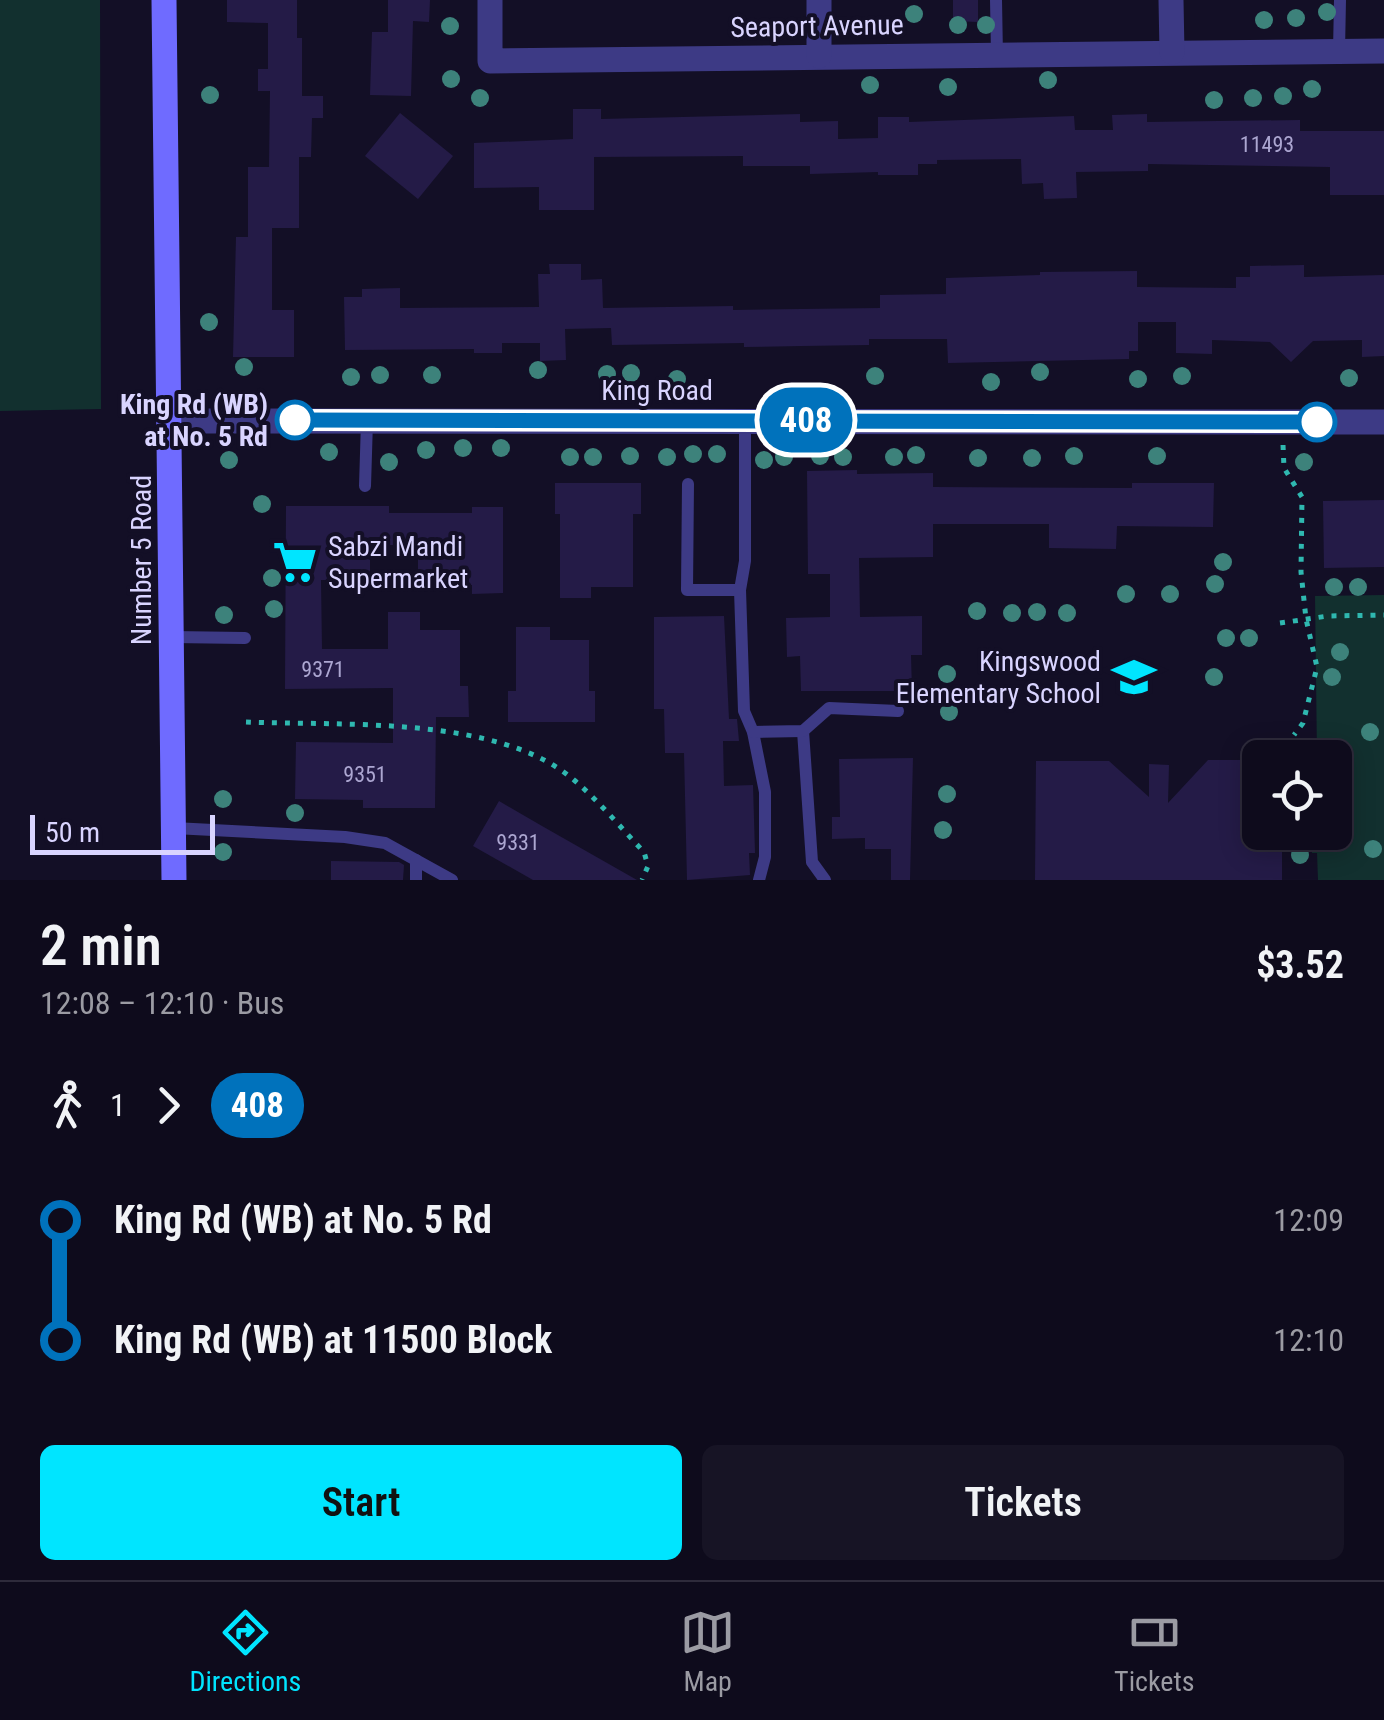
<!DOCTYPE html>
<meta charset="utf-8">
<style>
:root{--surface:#0e0b1c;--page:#171425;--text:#f1f3f6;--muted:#9b9ba3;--line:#2e2b3b;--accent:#00e5ff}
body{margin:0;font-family:"Roboto Condensed",sans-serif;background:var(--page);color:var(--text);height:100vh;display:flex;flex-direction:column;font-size:38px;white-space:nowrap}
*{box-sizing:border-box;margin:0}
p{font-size:32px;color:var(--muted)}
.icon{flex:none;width:55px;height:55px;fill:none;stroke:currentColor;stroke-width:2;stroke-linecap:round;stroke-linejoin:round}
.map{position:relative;height:880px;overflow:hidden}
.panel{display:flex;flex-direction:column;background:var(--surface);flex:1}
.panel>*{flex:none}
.badge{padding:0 20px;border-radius:32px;font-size:35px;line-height:65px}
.fabs{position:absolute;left:1242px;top:740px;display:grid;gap:20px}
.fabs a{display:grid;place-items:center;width:110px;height:110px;border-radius:15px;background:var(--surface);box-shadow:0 5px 25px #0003,0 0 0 2px var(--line);font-size:50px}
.scale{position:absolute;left:30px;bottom:25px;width:185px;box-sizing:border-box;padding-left:10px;border:5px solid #d9d4ff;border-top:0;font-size:28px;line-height:35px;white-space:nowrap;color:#d9d4ff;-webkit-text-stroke:8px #130f26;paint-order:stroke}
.map>.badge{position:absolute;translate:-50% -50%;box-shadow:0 0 0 5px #fff}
.legs{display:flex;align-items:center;gap:15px;height:110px;padding:0 40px;font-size:32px}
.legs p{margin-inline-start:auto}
.summary{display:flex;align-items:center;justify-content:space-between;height:170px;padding:0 40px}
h1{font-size:55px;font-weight:600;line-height:75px}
.action{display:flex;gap:20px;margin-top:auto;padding:20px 40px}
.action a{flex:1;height:115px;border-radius:15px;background:var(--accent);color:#111;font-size:40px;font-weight:600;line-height:115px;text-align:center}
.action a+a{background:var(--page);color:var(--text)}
ul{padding:0 40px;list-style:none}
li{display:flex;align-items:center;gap:35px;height:120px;font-size:38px}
li i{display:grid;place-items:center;width:15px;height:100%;margin:0 12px;background:currentColor}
li i::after{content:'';width:25px;height:25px;margin:-12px;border:8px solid;border-radius:50%;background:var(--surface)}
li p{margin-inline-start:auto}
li:first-child i{background:linear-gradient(#0000 50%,currentColor 0)}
li:last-child i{background:linear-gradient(currentColor 50%,#0000 0)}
.tabs{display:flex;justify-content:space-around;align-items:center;height:140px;border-top:2px solid var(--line);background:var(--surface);font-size:28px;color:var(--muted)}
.tabs a{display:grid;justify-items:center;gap:5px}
.tabs .selected{color:var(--accent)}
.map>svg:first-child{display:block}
.green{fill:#12302f}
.building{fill:#241b47}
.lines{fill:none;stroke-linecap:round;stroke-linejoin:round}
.path{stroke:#2fb8b0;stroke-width:5;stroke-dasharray:5 8;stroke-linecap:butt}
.lane{stroke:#3d3a85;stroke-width:12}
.street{stroke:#3d3a85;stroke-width:25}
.secondary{stroke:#6f6bff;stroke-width:25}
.tree{fill:#3d827b}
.line-1-casing{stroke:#fff;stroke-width:22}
.line-1{stroke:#0072bc;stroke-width:15}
.stop-1-dot{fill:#fff;stroke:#0072bc;stroke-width:5}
.labels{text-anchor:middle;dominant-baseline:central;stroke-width:8;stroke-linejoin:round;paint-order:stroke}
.number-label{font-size:22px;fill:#aca6d1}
.street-label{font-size:28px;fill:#d9d4ff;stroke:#130f26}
.stop-label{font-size:28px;font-weight:bold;fill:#d9d4ff;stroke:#130f26;text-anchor:end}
.poi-label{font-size:28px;fill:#d9d4ff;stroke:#130f26;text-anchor:start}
</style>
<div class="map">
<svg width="1384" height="880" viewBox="0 0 1384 880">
<rect width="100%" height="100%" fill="#130f26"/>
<!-- green -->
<g class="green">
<path d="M0,0H100L101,409L0,411Z"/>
<path d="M1384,595V880H1318L1317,853H1312V833L1335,832V758L1317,757L1315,596Z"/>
</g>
<!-- building -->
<g class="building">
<path d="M227,0H297V38H302V96H323V118H312L311,157H299V228H272V310H294V357H233L236,237H248V167H269L270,91H258V69H268V23L227,22Z"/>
<path d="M388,0H430L429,22L413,21L411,96L370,95L372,32H388Z"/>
<path d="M953,0H978V22L953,21Z"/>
<path d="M573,109H601V119L800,114V122L838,121V139L878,138V117H909V122L1074,116L1075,130H1113L1112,115L1147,114V122L1300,120V131H1384V195H1330V167L1148,164V171L1076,172L1077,198L1044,199L1043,183L1022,184L1021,159L937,160V164H918V175H878V172L810,174V166H743V156L594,157V210H539V187L474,188V143L573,139Z"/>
<path d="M400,113L453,156L418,199L365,156Z"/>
<path d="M549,264H581V280L602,279L603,308L733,306V310L880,308V295L946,294V278L1040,275V272L1137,271V287L1236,288V277H1250V266L1304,265V277L1384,275V356L1362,357V340L1313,341L1291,362L1270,342L1212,340V354L1176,353V322H1138V351H1129V359L948,363L947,339H869V345L802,346L744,347V343L612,345L611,328L565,329L566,360L540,361V343H502V353H474V349L345,350L344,297H362V289L400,288V308L539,307L538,274H550Z"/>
<path d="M857,470V474L933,473V487L1132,488V483H1214L1213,527L1117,526L1116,549L1049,548V524H933V557L859,558L860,617L922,616V655H911L912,691H801L800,656L787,657L786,618L830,617V574H808L807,471Z"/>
<path d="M555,483H641V514H633V587H591V598H560V514H555Z"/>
<path d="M1384,500V567L1324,568L1323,501Z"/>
<path d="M286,506H389V513H472V507H503V593L472,594V585H418V545H370V580H321L322,649H388V612H420V630H460V686H468L469,717H436L435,808H363V800L295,799L296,742L393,743V688L285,689Z"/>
<path d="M724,616L729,719H737L739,741H723L724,786L753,785L755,853H749L750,875L687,880L684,753H665L664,709H654V617Z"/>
<path d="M516,627H550V640H589V691H595V722H508V691H516Z"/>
<path d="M913,758L910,880H891V849H865V838L832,839V817H840L839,759Z"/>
<path d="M1208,760H1260V832H1282V880H1035L1036,761H1109L1149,797V764L1169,765L1168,803Z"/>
<path d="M499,801L542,826L637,880H533L473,846Z"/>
<path d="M331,861L399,862L404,865L403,880H331Z"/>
</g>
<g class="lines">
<!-- path -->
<g class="path">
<path d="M1283,445L1284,468L1302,497L1301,572L1306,619L1317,667L1303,723L1294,735"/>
<path d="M1280,623L1328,616L1384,615"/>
<path d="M246,722C343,726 498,715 574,780C599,801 621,828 644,852L648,866L642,880"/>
</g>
<!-- lane -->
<g class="lane">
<path d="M996,0L997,55"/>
<path d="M1339,51L1340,0"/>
<path d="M745,420V561L740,590L744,711L753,732L765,792V857L759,880"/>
<path d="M688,484L687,590H740"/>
<path d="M365,486L367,421"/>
<path d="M172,637L245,638"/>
<path d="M803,731L812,862L825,880"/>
<path d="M753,732L803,731L829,708L898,711"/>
<path d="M174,828L345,837L385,843L452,880"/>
<path d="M416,860V880"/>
</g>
<!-- street -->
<g class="street">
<path d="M490,0V61L1384,51"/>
<path d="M819,0V56"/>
<path d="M1171,0L1172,52"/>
<path d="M170,421L1384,422"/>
</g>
<!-- secondary -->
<path class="secondary" d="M164,0L174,880"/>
</g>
<!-- trees -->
<g class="tree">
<circle cx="1327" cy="12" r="9"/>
<circle cx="914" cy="14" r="9"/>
<circle cx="1296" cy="18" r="9"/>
<circle cx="1264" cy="20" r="9"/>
<circle cx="958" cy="25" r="9"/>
<circle cx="986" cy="25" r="9"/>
<circle cx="450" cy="26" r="9"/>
<circle cx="451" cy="79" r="9"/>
<circle cx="1048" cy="80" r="9"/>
<circle cx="870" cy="85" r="9"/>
<circle cx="948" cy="87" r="9"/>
<circle cx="1312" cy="89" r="9"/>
<circle cx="210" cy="95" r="9"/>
<circle cx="1283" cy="96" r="9"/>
<circle cx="480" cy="98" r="9"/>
<circle cx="1253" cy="98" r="9"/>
<circle cx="1214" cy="100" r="9"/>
<circle cx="209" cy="322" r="9"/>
<circle cx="244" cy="367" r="9"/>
<circle cx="538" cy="370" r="9"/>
<circle cx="1040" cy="372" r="9"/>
<circle cx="631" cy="373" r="9"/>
<circle cx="607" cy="374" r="9"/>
<circle cx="380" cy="375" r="9"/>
<circle cx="432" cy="375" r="9"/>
<circle cx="875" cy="376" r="9"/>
<circle cx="1182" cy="376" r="9"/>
<circle cx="351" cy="377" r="9"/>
<circle cx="1349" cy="378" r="9"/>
<circle cx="677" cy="379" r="9"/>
<circle cx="1138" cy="379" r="9"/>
<circle cx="991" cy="382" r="9"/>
<circle cx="463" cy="448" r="9"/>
<circle cx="501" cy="448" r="9"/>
<circle cx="426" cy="450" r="9"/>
<circle cx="329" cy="452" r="9"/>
<circle cx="693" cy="454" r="9"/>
<circle cx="717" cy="454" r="9"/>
<circle cx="916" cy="455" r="9"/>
<circle cx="630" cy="456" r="9"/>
<circle cx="820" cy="456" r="9"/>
<circle cx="1074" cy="456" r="9"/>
<circle cx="1157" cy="456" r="9"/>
<circle cx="570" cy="457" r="9"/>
<circle cx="593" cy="457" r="9"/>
<circle cx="667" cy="457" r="9"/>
<circle cx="784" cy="457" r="9"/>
<circle cx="843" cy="457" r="9"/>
<circle cx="894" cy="457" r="9"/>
<circle cx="978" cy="458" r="9"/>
<circle cx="1032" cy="458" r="9"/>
<circle cx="229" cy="460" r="9"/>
<circle cx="764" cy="460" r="9"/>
<circle cx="389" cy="462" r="9"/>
<circle cx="1304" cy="462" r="9"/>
<circle cx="262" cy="504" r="9"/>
<circle cx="1223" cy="562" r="9"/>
<circle cx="272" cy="578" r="9"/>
<circle cx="1215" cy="584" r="9"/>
<circle cx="1334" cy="587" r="9"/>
<circle cx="1358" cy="587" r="9"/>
<circle cx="1126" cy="594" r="9"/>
<circle cx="1170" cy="594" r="9"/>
<circle cx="274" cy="609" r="9"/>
<circle cx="977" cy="611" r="9"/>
<circle cx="1037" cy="612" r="9"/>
<circle cx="1012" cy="613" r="9"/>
<circle cx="1067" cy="613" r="9"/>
<circle cx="224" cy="615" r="9"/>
<circle cx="1226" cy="638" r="9"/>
<circle cx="1249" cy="638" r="9"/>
<circle cx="1340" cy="652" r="9"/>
<circle cx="947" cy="674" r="9"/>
<circle cx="1214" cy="677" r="9"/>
<circle cx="1332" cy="677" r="9"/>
<circle cx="949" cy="712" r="9"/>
<circle cx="1370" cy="732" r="9"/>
<circle cx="947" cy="794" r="9"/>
<circle cx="223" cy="799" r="9"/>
<circle cx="295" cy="813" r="9"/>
<circle cx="943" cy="830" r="9"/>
<circle cx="1373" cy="849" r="9"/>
<circle cx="223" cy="852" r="9"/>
<circle cx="1300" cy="855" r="9"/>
</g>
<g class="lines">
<!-- line-1 casing -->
<g class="line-1-casing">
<path id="line-1" d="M295,420L1317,422"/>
</g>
<!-- line-1 -->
<use href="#line-1" class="line-1"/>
</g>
<!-- icons -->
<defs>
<g id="supermarket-bare" transform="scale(3.45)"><path d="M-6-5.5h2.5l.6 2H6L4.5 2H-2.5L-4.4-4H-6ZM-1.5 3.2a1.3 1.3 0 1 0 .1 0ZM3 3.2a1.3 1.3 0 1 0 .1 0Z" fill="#00e5ff" stroke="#130f26" stroke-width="2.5" paint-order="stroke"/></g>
<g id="school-bare" transform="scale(3.45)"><path d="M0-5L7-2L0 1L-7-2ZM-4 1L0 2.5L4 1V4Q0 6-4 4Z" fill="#00e5ff" stroke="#130f26" stroke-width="2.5" paint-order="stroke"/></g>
</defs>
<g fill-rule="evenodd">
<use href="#supermarket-bare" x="295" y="562"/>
<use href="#school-bare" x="1134" y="677"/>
</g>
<!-- markers -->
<g class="stop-1-dot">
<circle cx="295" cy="420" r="18"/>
<circle cx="1317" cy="422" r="18"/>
</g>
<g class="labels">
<!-- number labels -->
<g class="number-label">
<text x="1267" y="144">11493</text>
<text x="323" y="669">9371</text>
<text x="365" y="774">9351</text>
<text x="518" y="842">9331</text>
</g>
<!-- street labels -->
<g class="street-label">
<text transform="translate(817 26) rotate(-1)">Seaport Avenue</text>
<text x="657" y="390">King Road</text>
<text transform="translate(141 560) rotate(-90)">Number 5 Road</text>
</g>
<!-- stop labels -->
<g class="stop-label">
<text x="268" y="404">King Rd (WB)<tspan x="268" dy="32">at No. 5 Rd</tspan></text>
</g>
<!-- poi labels -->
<g class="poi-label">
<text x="328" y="546">Sabzi Mandi<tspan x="328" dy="32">Supermarket</tspan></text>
<text x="1101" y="661" text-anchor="end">Kingswood<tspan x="1101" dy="32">Elementary School</tspan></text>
</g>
</g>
</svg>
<div class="fabs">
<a><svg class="icon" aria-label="locate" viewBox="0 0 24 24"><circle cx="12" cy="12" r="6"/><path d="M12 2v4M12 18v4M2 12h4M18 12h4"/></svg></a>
</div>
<div class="scale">50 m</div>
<b class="badge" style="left:806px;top:420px;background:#0072bc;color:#fff">408</b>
</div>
<section class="panel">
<div class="summary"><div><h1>2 min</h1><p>12:08 – 12:10 · Bus</p></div><b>$3.52</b></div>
<div class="legs"><svg class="icon" aria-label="walk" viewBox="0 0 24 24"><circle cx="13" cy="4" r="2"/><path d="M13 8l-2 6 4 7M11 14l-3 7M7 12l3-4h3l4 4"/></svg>1<svg class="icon" aria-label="forward" viewBox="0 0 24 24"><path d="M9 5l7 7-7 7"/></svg><b class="badge" style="background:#0072bc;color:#fff">408</b></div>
<ul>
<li><i style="color:#0072bc"></i><b>King Rd (WB) at No. 5 Rd</b><p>12:09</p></li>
<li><i style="color:#0072bc"></i><b>King Rd (WB) at 11500 Block</b><p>12:10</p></li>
</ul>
<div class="action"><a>Start</a><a>Tickets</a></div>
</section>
<nav class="tabs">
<a class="selected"><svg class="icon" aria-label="directions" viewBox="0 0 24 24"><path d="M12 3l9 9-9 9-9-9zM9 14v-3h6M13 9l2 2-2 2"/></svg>Directions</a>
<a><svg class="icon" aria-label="map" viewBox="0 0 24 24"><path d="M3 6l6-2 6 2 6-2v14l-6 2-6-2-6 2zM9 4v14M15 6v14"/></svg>Map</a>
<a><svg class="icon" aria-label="tickets" viewBox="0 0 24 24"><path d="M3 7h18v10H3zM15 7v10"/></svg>Tickets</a>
</nav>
